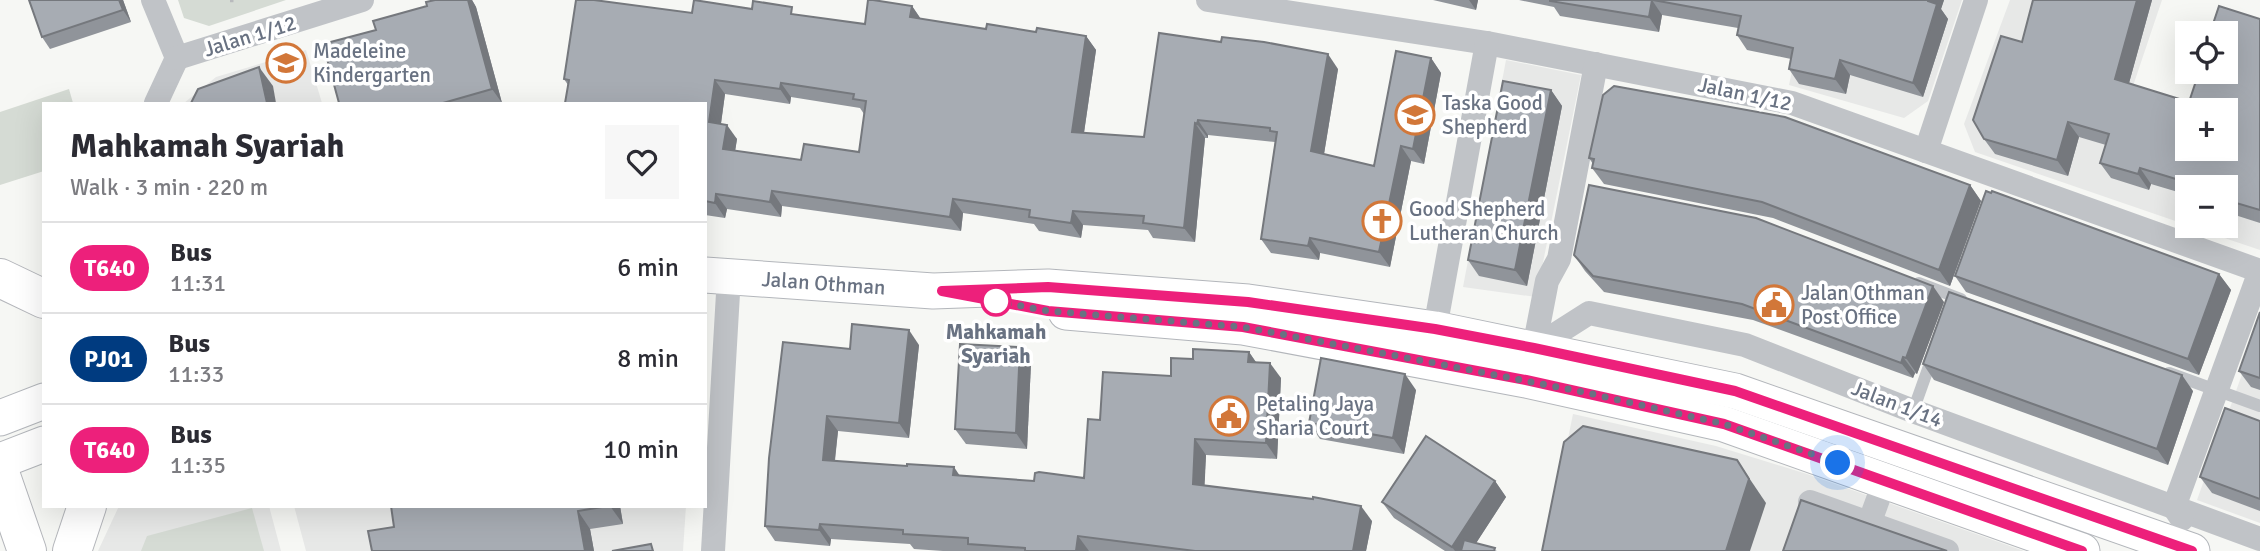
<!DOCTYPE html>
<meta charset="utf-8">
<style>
:root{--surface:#fff;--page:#f7f7f7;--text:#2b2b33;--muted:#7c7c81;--line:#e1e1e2}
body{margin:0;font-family:Signika,sans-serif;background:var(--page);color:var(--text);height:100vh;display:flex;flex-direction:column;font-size:26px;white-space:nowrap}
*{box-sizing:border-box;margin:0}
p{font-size:23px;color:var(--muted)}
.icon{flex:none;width:38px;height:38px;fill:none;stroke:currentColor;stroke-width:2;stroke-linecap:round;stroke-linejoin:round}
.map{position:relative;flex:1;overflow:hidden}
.details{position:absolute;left:42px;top:102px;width:665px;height:406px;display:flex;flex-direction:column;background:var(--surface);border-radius:0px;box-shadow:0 7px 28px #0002}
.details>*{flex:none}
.badge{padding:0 14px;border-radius:23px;font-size:24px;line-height:46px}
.controls{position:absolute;left:2175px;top:21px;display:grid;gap:14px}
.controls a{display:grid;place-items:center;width:63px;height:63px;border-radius:0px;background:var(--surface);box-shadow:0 7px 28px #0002;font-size:35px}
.you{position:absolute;width:35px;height:35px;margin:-18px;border:5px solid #fff;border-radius:50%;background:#1a73e8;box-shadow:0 0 0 10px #1a73e833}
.map>.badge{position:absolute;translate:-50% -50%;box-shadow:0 0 0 4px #fff}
.round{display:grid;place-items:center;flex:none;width:74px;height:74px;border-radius:0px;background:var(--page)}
.headline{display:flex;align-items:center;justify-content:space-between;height:119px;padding:0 28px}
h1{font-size:33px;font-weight:700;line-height:52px}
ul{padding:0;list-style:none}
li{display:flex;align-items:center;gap:21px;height:91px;padding:0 28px;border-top:2px solid var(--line)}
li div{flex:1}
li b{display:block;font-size:26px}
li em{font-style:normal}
li .badge{min-width:77px;font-weight:700;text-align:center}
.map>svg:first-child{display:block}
.built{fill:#e7e8e7}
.green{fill:#d5dbd4}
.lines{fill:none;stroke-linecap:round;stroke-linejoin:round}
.secondary-casing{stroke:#b3b6bb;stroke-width:37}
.primary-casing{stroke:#b4b6bb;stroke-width:40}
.path{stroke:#b8babd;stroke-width:4.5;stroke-dasharray:3.5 3.5;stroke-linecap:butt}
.service{stroke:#c0c3c7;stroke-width:12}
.minor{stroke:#c0c3c7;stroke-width:24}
.secondary{stroke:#fff;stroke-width:35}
.primary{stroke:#fff;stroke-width:38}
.wall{fill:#90949a;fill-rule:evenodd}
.shaded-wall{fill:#75787d}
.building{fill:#a7acb3;stroke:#75787d;stroke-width:2;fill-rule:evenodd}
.line-casing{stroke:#fff;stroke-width:16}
.line{stroke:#ed207b;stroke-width:10}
.walk{stroke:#697282;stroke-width:7;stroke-dasharray:0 12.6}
.stop-dot{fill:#fff;stroke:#ed207b;stroke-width:3.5}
.labels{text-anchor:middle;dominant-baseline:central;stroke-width:7;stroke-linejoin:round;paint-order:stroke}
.street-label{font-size:21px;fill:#697282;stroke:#fff}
.poi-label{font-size:21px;fill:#697282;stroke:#fff;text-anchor:start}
.stop-label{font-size:21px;font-weight:bold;fill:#697282;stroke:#fff}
</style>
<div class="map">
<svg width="2260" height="551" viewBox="0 0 2260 551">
<rect width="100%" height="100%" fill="#f6f7f4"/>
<!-- built -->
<g class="built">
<path d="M1807,0H1962L1928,101L1904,118L1789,85Z"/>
<path d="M2010,0H2162L2133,86L2188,110V149H2226L2260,132V250L2189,226H2226V187H2188L2187,225L1975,152L1964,124Z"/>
<path d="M306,50L322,103H184L216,77Z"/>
<path d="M1506,60L1581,75L1536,297L1463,287Z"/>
<path d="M2260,324V523L2197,500Z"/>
<path d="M1573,414L1716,446L1807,474L2024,551H1545Z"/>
<path d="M119,506H269L281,551H98Z"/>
<path d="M294,506H686L683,551H306Z"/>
</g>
<!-- green -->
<g class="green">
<path d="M178,0H286L209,26L184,18Z"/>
<path d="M69,89L73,103H44V171L0,185V112Z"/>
<path d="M252,508L264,551H141L147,536Z"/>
</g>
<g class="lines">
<!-- secondary casing -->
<g class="secondary-casing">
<g id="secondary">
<path id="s1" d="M705,275L933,291L1048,287L1248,302L1435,329L1735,391L2192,551"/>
<path d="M1066,312L1243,327L1526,380L1724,424L2082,551"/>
<path d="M0,418L44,401"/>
<path d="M0,461L44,444"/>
</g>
</g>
<!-- primary casing -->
<g class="primary-casing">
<g id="primary">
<path d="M0,278L44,299"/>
<path d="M0,473L27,551"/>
<path d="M72,551L87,506"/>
</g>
</g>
<!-- path -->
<path class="path" d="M230,0H235"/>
<!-- service -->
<g class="service">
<path d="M1919,283L1961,299"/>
<path d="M2169,373L2260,406"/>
<path d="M1913,411L1933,355"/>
</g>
<!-- minor -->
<g class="minor">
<path d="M153,0L177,58L156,103"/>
<path d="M1208,0L1487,43L1792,103L2260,271"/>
<path d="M177,58L362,0"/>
<path d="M1926,151L1976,0"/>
<path d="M1432,345L1487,43"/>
<path d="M1534,348L1589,313L1745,345L1913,411L2260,539"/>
<path d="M1534,348L1547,281L1559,259L1596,64"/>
<path d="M1810,502L1947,551"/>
<path d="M2182,519L2174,507L2260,271"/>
<path d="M1869,524L1885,480"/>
<path d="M713,551L729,276"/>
</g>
<!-- secondary -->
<use href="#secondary" class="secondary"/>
<!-- primary -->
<use href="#primary" class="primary"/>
</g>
<!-- wall -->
<g class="wall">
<path d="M123,0L131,22L50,49L42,37Z"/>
<path d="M435,0H472L476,7L502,103H339L376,30L427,6Z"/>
<path d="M1433,0H1478L1476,10Z"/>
<path d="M1519,0H1944L1941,9L1948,19L1923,97L1850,75L1846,94L1799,84L1789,69L1791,59L1747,50L1737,35L1738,28L1662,15L1659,32L1560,16L1554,7Z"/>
<path d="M2033,0H2152L2129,83L2189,102L2260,19V223L2235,215L2230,208L2226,207V187H2188V195L2151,184L2149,190L2111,178L2100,163L2106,145L2079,137L2068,176L1995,154L1984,139L2022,42Z"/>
<path d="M912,6L921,19L986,29L1086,36L1096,50L1084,133L1144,137L1338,69L1324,154L1374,166L1431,58L1441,73L1424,164L1411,161L1390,267L1320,253L1319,260L1271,253L1261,239L1275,142L1208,135V138H1205L1195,242L1153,238L1148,230L1083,225L1081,238L1039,231L1034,224L963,213L961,231L782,206L781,217L727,209L725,218L705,215V103L568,85L564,79L692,13L752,9L865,24ZM725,94L790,104L791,97L860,108L864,114L859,152L801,160L735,151L737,139L721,124Z"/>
<path d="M1551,90L1562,106L1527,286L1479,276L1468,260Z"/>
<path d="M1589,158L1970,185L1981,201L1950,286L1773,218L1604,184L1592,168L1593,164Z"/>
<path d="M1574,255L1944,302L1917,374L1915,373L1913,378L1753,320L1604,292L1585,271Z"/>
<path d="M2219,274L2231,290L2199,375L1966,292L1955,276Z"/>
<path d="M2260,312V390L2251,387L2239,371Z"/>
<path d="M919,345L909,438L838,431L835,461L960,475L1034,481L1084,478L1100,420L1171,376L1193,359L1249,352L1256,362L1281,378L1277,459L1206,455L1204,485L1372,521L1366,551H943L914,549L910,544L831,539L830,546L775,541L765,526L850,349Z"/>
<path d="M1020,347L1031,363L1027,449L966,444L955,429Z"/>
<path d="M1923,364L2193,391L2168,465L1934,380Z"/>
<path d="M1416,390L1404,454L1320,439L1309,423Z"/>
<path d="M2260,421V511L2212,493L2200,477Z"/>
<path d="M1495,481L1506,497L1476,543L1497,551H1445L1394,518L1382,502Z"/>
<path d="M391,506H620L623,524L590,529L594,551H372L394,527Z"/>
</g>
<!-- shaded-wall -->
<g class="shaded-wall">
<path d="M119,0H123L131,22L123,10Z"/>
<path d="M468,0H472L476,7L502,103L492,89Z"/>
<path d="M1469,0H1478L1476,10Z"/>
<path d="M1652,0L1662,15L1659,32L1649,17Z"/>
<path d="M1928,0H1944L1941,9L1948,19L1923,97L1913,83Z"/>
<path d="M2137,0H2152L2126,94L2115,79Z"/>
<path d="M912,6L922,21L910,17Z"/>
<path d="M1086,36L1096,50L1082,146L1072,132Z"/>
<path d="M1328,54L1338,69L1322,166L1311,151Z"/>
<path d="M1431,58L1441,73L1424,164L1413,149Z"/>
<path d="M1840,60L1850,75L1846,94L1835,79Z"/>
<path d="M259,67L273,86L276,103H267Z"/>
<path d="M715,80L725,94L719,137L709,122Z"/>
<path d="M781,83L791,97L790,104L780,89Z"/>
<path d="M1551,90L1562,106L1527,286L1515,270Z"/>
<path d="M1198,120L1208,135V138L1197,124Z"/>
<path d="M2068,122L2079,137L2068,176L2057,160Z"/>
<path d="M1195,123L1205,138L1195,242L1184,228Z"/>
<path d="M727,125L737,139L733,164L723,149Z"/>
<path d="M1401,146L1411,161L1390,267L1379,252Z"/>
<path d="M2140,168L2151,184L2149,190L2138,174Z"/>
<path d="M1970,185L1981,201L1950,286L1939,270Z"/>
<path d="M772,191L782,206L781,217L770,202Z"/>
<path d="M716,194L727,209L725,218L715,203Z"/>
<path d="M953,199L963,213L961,231L950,217Z"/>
<path d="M1073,211L1083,225L1081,238L1071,223Z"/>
<path d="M1310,238L1320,253L1319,260L1308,246Z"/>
<path d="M2219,274L2231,290L2199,375L2188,359Z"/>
<path d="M1933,286L1944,302L1917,374L1906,358Z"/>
<path d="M909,330L919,345L909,438L899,423Z"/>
<path d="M1020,347L1031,363L1027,449L1016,433Z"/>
<path d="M1249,352L1259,367L1248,362Z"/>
<path d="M1903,357L1915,373L1913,378L1901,363Z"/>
<path d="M1270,363L1281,378L1277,459L1266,443Z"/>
<path d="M1405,374L1416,390L1404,454L1393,438Z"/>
<path d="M2182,375L2193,391L2168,465L2157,449Z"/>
<path d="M827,416L838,431L833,475L823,460Z"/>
<path d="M1195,439L1206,455L1204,499L1193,484Z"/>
<path d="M1737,460L1766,503L1750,551H1726Z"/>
<path d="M954,467L964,482L953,475Z"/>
<path d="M1495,481L1506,497L1471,551H1455L1452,547Z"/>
<path d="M610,506H620L623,524Z"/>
<path d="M1361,506L1372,521L1366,551H1353Z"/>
<path d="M578,511L590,529L594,551H585Z"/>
<path d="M820,524L831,539L830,546L819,530Z"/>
<path d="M1078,536L1089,551H1076Z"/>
</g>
<!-- building -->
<g class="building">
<path d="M29,0H119L123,10L42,37Z"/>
<path d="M435,0H468L492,89L443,103H339L323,44L376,30L373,21L427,6L426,2Z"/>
<path d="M576,0H594L692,13L694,0L752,9L753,1L792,7L791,14L865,24L868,0H873L912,6L910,17L986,29L987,24L1036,32L1037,28L1086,36L1072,132L1144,137L1159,33L1221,42L1222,37L1264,42L1328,54L1311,151L1374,166L1396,51L1431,58L1413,149L1401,146L1379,252L1310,238L1308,246L1261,239L1277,132L1270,131V128L1198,120L1197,124L1195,123L1184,228L1143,223L1144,216L1073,211L1071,223L1029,217L1030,210L953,199L950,217L772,191L770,202L716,194L715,203L705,201V103H565L569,80L564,79ZM715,80L780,89L781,83L854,94L853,99L866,101L859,152L804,144L801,160L723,149L727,125L709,122Z"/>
<path d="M1550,0H1652L1649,17L1550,1Z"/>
<path d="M1653,0H1928V1L1937,4L1913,83L1840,60L1835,79L1789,69L1793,48L1737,35L1741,16Z"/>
<path d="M2033,0H2137L2115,79L2189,102L2199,72H2226V33H2210L2219,6L2260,19V210L2226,200V187H2202L2140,168L2138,174L2100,163L2109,134L2068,122L2057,160L1984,139L1973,120L2001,36L2022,42ZM2188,110H2226V149H2188Z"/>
<path d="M259,67L267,103H191L198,89Z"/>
<path d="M1503,81L1551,90L1515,270L1468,260Z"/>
<path d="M1614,86L1785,117L1970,185L1939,270L1762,202L1592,168L1594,159L1589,158L1603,95Z"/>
<path d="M1589,185L1756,218L1933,286L1906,358L1903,357L1901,363L1742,304L1593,276L1574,255Z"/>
<path d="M1986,191L1991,193L1992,191L2219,274L2188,359L1955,276Z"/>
<path d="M1949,292L2182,375L2157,449L1923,364Z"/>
<path d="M2260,312V378L2239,371Z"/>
<path d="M852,324L909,330L899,423L827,416L823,460L907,466V464L954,467L953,475L1034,481L1035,473L1039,472L1084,478L1088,419L1100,420L1103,372L1171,376V358L1193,359V349L1249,352L1248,362L1270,363L1266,443L1195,439L1193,484L1313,499V497L1361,506L1353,551H1195L1078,536L1076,551H1025V548L968,544V538L903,534V530L820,524L819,530L765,526L769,458L783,342L850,349Z"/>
<path d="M960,344L1020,347L1016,433L955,429Z"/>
<path d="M1321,358L1405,374L1393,438L1309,423Z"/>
<path d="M2225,408L2260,421V499L2200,477Z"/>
<path d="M1583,426L1737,460L1749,479L1726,551H1542L1564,442Z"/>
<path d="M1426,436L1495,481L1452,547L1382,502Z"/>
<path d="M1801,500L1947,551H1783Z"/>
<path d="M391,506H608L578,511L585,551H372L368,531L394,527Z"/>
<path d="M1464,540L1495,548L1494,551H1461Z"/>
<path d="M651,544L653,551H612Z"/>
</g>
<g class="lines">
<!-- line casing -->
<g class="line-casing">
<path id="line" d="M2082,551L1724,424L1526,380L1243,327L1048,311L942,291L1048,287L1248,302L1435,329L1534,348L1735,391L2192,551"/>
</g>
<!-- line -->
<use href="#line" class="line"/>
<!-- walk -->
<path class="walk" d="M996,301L1048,311L1243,327L1429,362L1588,393L1724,424L1838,463"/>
</g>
<!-- icons -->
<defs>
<g id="school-ring" transform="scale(2.0125)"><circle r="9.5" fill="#fff" stroke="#d27739" stroke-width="1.5"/><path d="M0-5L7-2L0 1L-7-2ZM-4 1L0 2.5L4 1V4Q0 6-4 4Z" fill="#d27739"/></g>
<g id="church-ring" transform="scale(2.0125)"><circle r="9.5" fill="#fff" stroke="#d27739" stroke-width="1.5"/><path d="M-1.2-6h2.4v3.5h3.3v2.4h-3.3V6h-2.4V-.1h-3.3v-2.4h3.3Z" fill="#d27739"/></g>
<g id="civic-ring" transform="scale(2.0125)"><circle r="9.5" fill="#fff" stroke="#d27739" stroke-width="1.5"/><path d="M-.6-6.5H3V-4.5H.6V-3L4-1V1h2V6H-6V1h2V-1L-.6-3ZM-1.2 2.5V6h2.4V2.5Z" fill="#d27739"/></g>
</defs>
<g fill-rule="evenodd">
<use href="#school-ring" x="286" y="63"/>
<use href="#school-ring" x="1415" y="115"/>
<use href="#church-ring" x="1382" y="221"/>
<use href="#civic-ring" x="1774" y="305"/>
<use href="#civic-ring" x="1229" y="416"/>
</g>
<!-- markers -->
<circle class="stop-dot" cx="996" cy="301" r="14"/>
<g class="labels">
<!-- street labels -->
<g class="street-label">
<text transform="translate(250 36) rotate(-17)">Jalan 1/12</text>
<text transform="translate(1745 94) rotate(12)">Jalan 1/12</text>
<text stroke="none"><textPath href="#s1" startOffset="119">Jalan Othman</textPath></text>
<text transform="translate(1897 404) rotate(21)">Jalan 1/14</text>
</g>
<!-- poi labels -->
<g class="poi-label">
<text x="313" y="51">Madeleine<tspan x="313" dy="24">Kindergarten</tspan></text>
<text x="1442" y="103">Taska Good<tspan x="1442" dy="24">Shepherd</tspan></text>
<text x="1409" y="209">Good Shepherd<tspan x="1409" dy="24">Lutheran Church</tspan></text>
<text x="1801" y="293">Jalan Othman<tspan x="1801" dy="24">Post Office</tspan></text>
<text x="1256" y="404">Petaling Jaya<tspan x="1256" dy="24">Sharia Court</tspan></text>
</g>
<!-- stop labels -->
<g class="stop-label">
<text x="996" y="332">Mahkamah<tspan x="996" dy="24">Syariah</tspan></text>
</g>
</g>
</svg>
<div class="controls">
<a><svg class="icon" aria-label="locate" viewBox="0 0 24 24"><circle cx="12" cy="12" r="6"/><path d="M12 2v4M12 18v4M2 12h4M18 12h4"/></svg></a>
<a>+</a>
<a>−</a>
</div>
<div class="you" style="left:1838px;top:463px"></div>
<section class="details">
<div class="headline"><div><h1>Mahkamah Syariah</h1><p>Walk · 3 min · 220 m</p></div><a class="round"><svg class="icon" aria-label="heart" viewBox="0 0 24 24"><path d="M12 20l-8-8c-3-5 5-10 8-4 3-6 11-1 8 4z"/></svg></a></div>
<ul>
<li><span class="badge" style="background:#ed207b;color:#fff">T640</span><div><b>Bus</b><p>11:31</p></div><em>6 min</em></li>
<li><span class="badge" style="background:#003b80;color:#fff">PJ01</span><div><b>Bus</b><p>11:33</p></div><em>8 min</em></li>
<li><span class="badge" style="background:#ed207b;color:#fff">T640</span><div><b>Bus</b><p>11:35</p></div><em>10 min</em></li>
</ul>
</section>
</div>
